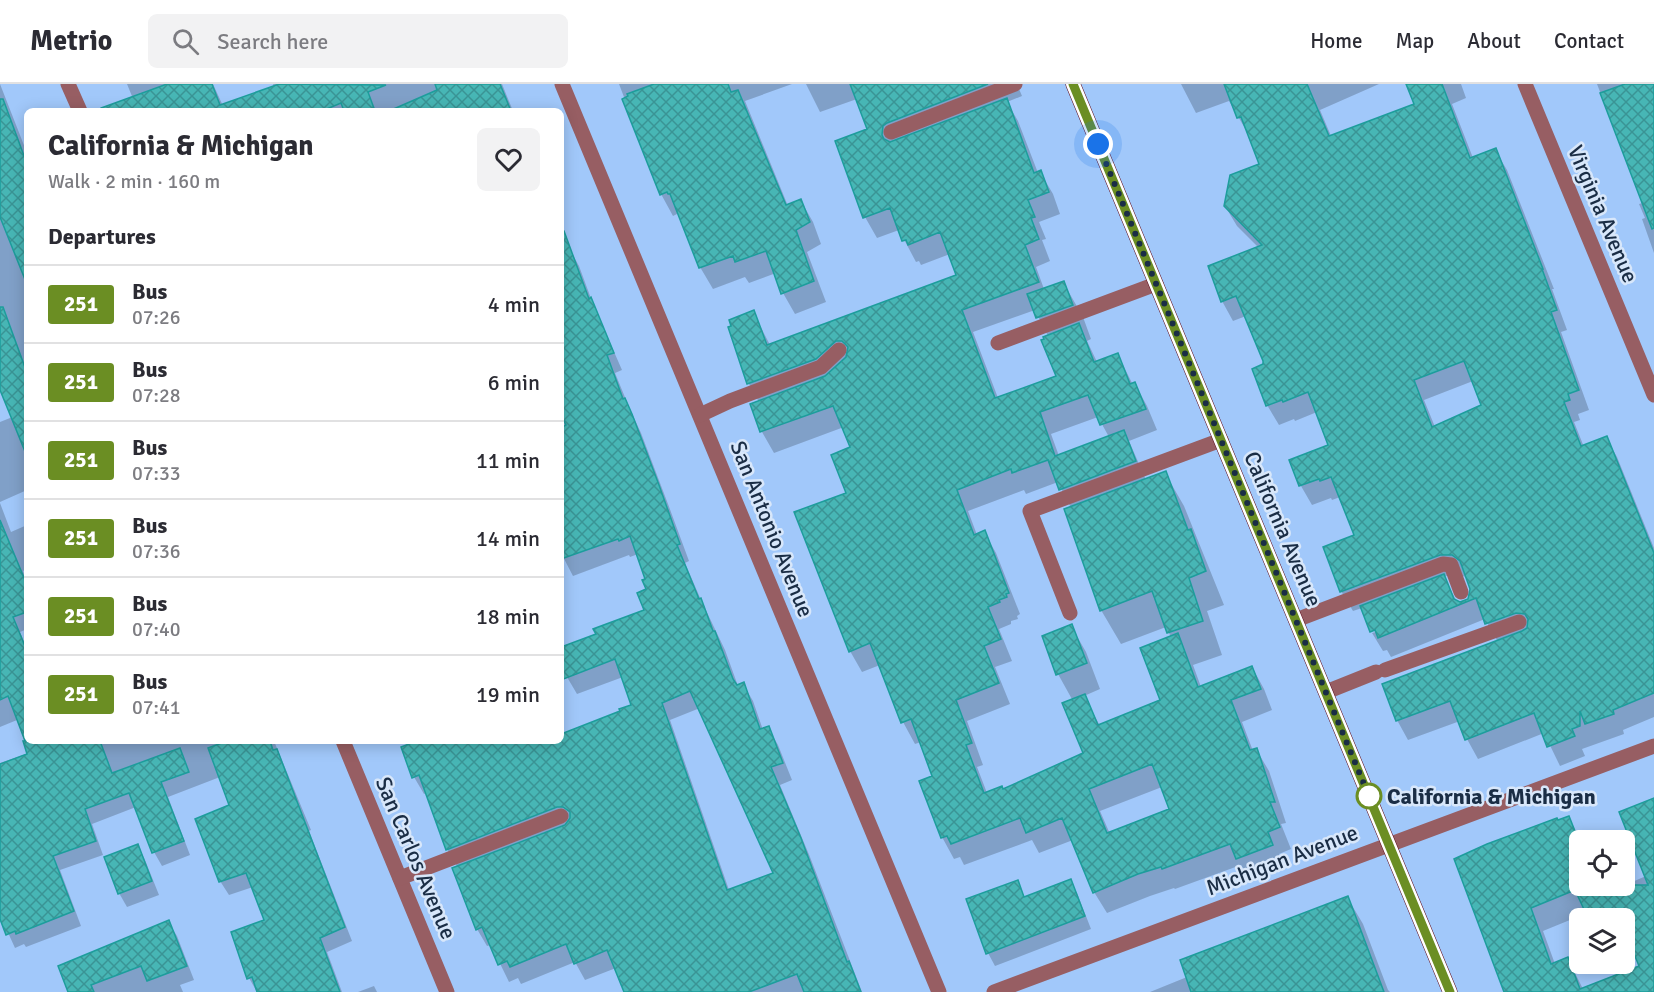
<!DOCTYPE html>
<meta charset="utf-8">
<style>
:root{--surface:#fff;--page:#f2f2f3;--text:#2b2b33;--muted:#7c7c81;--line:#e1e1e2}
body{margin:0;font-family:Signika,sans-serif;background:var(--page);color:var(--text);height:100vh;display:flex;flex-direction:column;font-size:22px;white-space:nowrap}
*{box-sizing:border-box;margin:0}
p{font-size:20px;color:var(--muted)}
.icon{flex:none;width:33px;height:33px;fill:none;stroke:currentColor;stroke-width:2;stroke-linecap:round;stroke-linejoin:round}
.map{position:relative;flex:1;overflow:hidden}
.side{position:absolute;left:24px;top:24px;width:540px;height:636px;display:flex;flex-direction:column;background:var(--surface);border-radius:9px;box-shadow:0 3px 15px #0003}
.side>*{flex:none}
.badge{padding:0 12px;border-radius:4px;font-size:21px;line-height:39px}
.controls{position:absolute;left:1569px;top:746px;display:grid;gap:12px}
.controls a{display:grid;place-items:center;width:66px;height:66px;border-radius:9px;background:var(--surface);box-shadow:0 3px 15px #0003;font-size:30px}
.you{position:absolute;width:30px;height:30px;margin:-15px;border:4px solid #fff;border-radius:50%;background:#1a73e8;box-shadow:0 0 0 9px #1a73e833}
.map>.badge{position:absolute;translate:-50% -50%;box-shadow:0 0 0 3px #fff}
h2{padding:0 24px;font-size:22px;line-height:54px}
.round{display:grid;place-items:center;flex:none;width:63px;height:63px;border-radius:9px;background:var(--page)}
.head{display:flex;align-items:center;justify-content:space-between;height:102px;padding:0 24px}
h1{font-size:28px;font-weight:700;line-height:45px}
ul{padding:0;list-style:none}
li{display:flex;align-items:center;gap:18px;height:78px;padding:0 24px;border-top:2px solid var(--line)}
li div{flex:1}
li b{display:block;font-size:22px}
li em{font-style:normal}
li .badge{min-width:66px;font-weight:700;text-align:center}
header{display:flex;align-items:center;gap:36px;box-sizing:border-box;height:84px;padding:0 30px;background:var(--surface);border-bottom:2px solid var(--line)}
header strong{font-size:28px}
nav{display:flex;gap:33px;margin-inline-start:auto;font-size:21px}
.search{width:420px;height:54px;background:var(--page);display:flex;align-items:center;gap:15px;box-sizing:border-box;padding:0 21px;border-radius:9px;color:var(--muted);font-size:22px}
.map>svg:first-child{display:block}
.shadow{fill:#0003;fill-rule:evenodd}
.building{fill:url(#building-cross-hatch);stroke:#1d9d9c;stroke-width:1.5;fill-rule:evenodd}
.lines{fill:none;stroke-linecap:round;stroke-linejoin:round}
.minor{stroke:#975e63;stroke-width:15}
.major{stroke:#59061b;stroke-width:15}
.line-casing{stroke:#fff;stroke-width:14}
.line{stroke:#6b8e23;stroke-width:9}
.walk{stroke:#1a2d45;stroke-width:6;stroke-dasharray:0 10.8}
.stop-dot{fill:#fff;stroke:#6b8e23;stroke-width:3}
.labels{text-anchor:middle;dominant-baseline:central;stroke-width:5;stroke-linejoin:round;paint-order:stroke}
.street-label{font-size:22px;fill:#1a2d45;stroke:#d8e7fa}
.stop-label{font-size:22px;font-weight:bold;fill:#1a2d45;stroke:#d8e7fa;text-anchor:start}
</style>
<header>
<strong>Metrio</strong>
<div class="search"><svg class="icon" aria-label="search" viewBox="0 0 24 24"><circle cx="10" cy="10" r="6"/><path d="M15 15l6 6"/></svg>Search here</div>
<nav><a>Home</a><a>Map</a><a>About</a><a>Contact</a></nav>
</header>
<div class="map">
<svg width="1654" height="908" viewBox="0 0 1654 908">
<defs>
<pattern id="building-cross-hatch" width="8" height="8" patternUnits="userSpaceOnUse" patternTransform="scale(1.5)"><rect width="8" height="8" fill="#47b6b5"/><path d="M0 0l8 8M0 8l8-8" fill="none" stroke="#3a9495"/></pattern>
</defs>
<rect width="100%" height="100%" fill="#a1c8fa"/>
<!-- shadow -->
<g class="shadow">
<path d="M0,0L27,69V406L0,418V338L15,332L0,294Z"/>
<path d="M127,0H213L223,22L274,4L273,0H502L513,27H138Z"/>
<path d="M619,0H792L745,17L788,122L801,117L813,138L821,160L807,168L826,218L795,230L783,209L776,189L749,199L745,193L713,205L700,183L679,129L673,132L661,110Z"/>
<path d="M806,0H1017L1022,12L1007,18L1018,37L1038,89L1040,88L1053,110L1060,130L1039,138L1046,155L1042,156L1050,177L1036,183L1044,205L1063,198L1083,233L1091,255L1087,257L1097,278L1118,271L1133,301L1135,300L1147,322L1157,346L1129,357L1146,396L1165,389L1184,422L1224,521L1207,527L1222,571L1193,581L1201,603L1252,583L1264,605L1272,626L1242,638L1253,667L1256,665L1269,687L1286,739L1281,740L1291,765L1279,770L1284,782L1250,795L1241,781L1175,805L1174,804L1150,812L1107,829L1094,808L1073,756L1039,769L1032,756L964,781L960,773L954,775L942,753L934,693L921,658L915,660L903,638L880,581L862,588L850,567L848,410L852,364L844,343L774,369L762,348L752,321L759,318L749,300L730,244L753,228L770,261L957,192L950,170L921,181L919,177L916,178L899,146L877,154L865,133L869,46L857,15L820,28ZM1035,226L1048,252L1058,292L998,314L973,248ZM1098,333L1109,353L1059,372L1051,350ZM1058,398L1071,424L1101,526L1121,560L1166,543L1171,553L1162,617L1100,642L1084,612L1100,605L1086,568L1071,542L1044,553L1058,590L1073,617L1084,670L1003,706L987,709L977,683L983,681L967,637L1010,620L995,583L1012,577L999,545L1011,540V537L1018,535L1017,532L1020,530L996,469L984,448L977,451L968,427L1024,406L1026,410ZM1162,703L1171,726L1110,750L1100,727Z"/>
<path d="M1181,0H1379L1320,26L1331,52L1416,20L1407,0H1461L1466,14L1452,20L1473,74L1495,66L1507,86L1554,205H1552L1567,246L1561,248L1589,326L1578,330L1580,336L1574,338L1584,363L1606,354L1617,373L1654,464V633L1623,646L1624,650L1582,665L1585,672L1560,682L1544,649L1478,675L1467,655L1460,637L1408,656L1397,636L1498,558L1485,535L1391,573L1387,566L1383,567L1372,549L1383,546H1372V548L1362,524L1353,527L1341,507L1356,452L1340,413L1332,416L1331,414L1312,421L1301,402L1291,377L1330,362L1317,328L1295,337L1294,335L1279,341L1267,321L1265,281L1246,232L1233,237L1222,217L1259,164L1237,142L1225,122L1261,81L1250,53L1229,17L1196,29ZM1473,297L1483,322L1435,343L1424,316ZM1451,490L1467,493L1472,504L1469,516L1460,519L1457,518L1444,493Z"/>
<path d="M1597,0H1654V169L1642,135L1645,134L1639,120L1643,119Z"/>
<path d="M569,164L579,182L593,220L622,286L615,289L629,323L641,349L668,420L689,477L685,479L701,516L725,566L738,602L743,600L753,617L763,646L768,644L778,661L792,696L780,701L810,773L862,908H625L616,884L585,896L575,878L521,900L518,894L509,898L491,861L487,862L477,845L458,784L447,765L427,709L424,710L414,693L421,657H561V643L564,650L622,628L633,622L623,593L577,610L567,593L561,576V564L598,551L646,527L648,506L647,496L638,470L630,473L629,471L573,492L561,469V167ZM700,624L775,789L729,806L670,636Z"/>
<path d="M0,419L11,448L27,441V485L23,487L27,498V545L20,548L27,565V657H274L311,746L309,747L352,857L327,868L342,908H257L249,894L266,837L253,803L229,811L220,797L231,722L220,693L168,713L190,771L162,782L154,768L136,723L92,740L103,771L60,786L81,842L26,863L24,860L15,864L0,831V679L29,669L17,636L0,643Z"/>
<path d="M1654,715V908H1509L1507,902L1557,738L1568,733L1581,756H1580V801H1598L1602,811L1646,792ZM1587,829L1590,834H1624V865L1633,861L1641,883L1583,905L1568,875L1555,880L1543,847Z"/>
<path d="M138,762L145,776L159,811L127,823L119,809L106,774Z"/>
<path d="M1017,797L1025,814L1070,797L1077,809L1091,845L995,882L988,869L968,816Z"/>
<path d="M1347,813L1363,840L1388,906L1390,908H1150L1187,893Z"/>
<path d="M168,838L177,852L194,896L180,901L183,908H69Z"/>
<path d="M374,902L377,908H358Z"/>
</g>
<!-- building -->
<g class="building">
<path d="M167,0H212L220,21L279,0L386,1L368,8L375,27H344L341,19L322,27H101V24Z"/>
<path d="M435,0H500L511,27H389L437,6Z"/>
<path d="M654,0H728L731,8L738,6L786,121L801,115L810,138L796,146L814,197L781,210L766,167L735,178L733,172L699,184L670,110H668L667,108L660,111L622,15L628,12L627,10Z"/>
<path d="M850,0H988L887,39L883,42L882,51L884,55L890,58L1007,14L1034,89L1041,86L1049,108L1028,116L1035,133L1031,134L1039,155L1025,161L1039,198L962,226L995,314L1056,292L1041,256L1044,255L1043,253L1079,239L1094,278L1118,269L1130,300L1135,298L1146,325L1100,341L1088,311L1040,328L1055,372L1124,346L1136,377L1059,406L1048,376L1012,389L1011,385L957,406L974,451L985,446L1009,509L1006,510L1007,513L999,516L1000,518L988,523L1001,555L984,562L999,599L956,616L972,659L966,661L984,709L1002,702L1003,705L1083,669L1062,619L1085,610L1098,641L1160,616L1140,564L1178,549L1198,603L1252,582L1261,605L1231,616L1250,666L1257,664L1275,718H1270L1280,743L1268,748L1273,761L1236,775L1230,760L1162,785L1161,783L1138,790L1093,809L1062,734L1026,749L1020,734L951,760L947,752L941,754L919,697L932,692L911,635L901,639L870,559L849,568L794,428L846,409L831,371L850,363L833,322L760,348L750,320L825,292L846,273L848,263L842,257H836L816,275L747,300L728,243L731,242L729,236L754,226L767,261L956,191L940,148L908,161L906,156L902,157L890,124L863,134L835,57L867,45ZM1152,680L1169,725L1107,749L1089,705Z"/>
<path d="M1224,0H1307L1329,52L1414,20L1406,0H1442L1470,74L1496,64L1543,185H1542L1557,226L1551,228L1579,306L1568,310L1570,316L1564,318L1581,362L1607,352L1654,469V609L1613,626L1614,630L1585,640L1580,627V642L1572,645L1575,652L1547,663L1534,629L1465,656L1450,617L1396,637L1382,600L1522,547L1527,544L1528,535L1525,530L1516,529L1485,540L1476,514L1378,554L1375,546L1370,548L1360,522L1444,490L1454,515L1460,518L1468,515L1470,505L1460,477L1452,471H1440L1340,508L1323,463L1354,451L1331,393L1320,397L1319,395L1299,402L1289,376L1328,361L1308,308L1283,318L1282,316L1266,322L1252,285L1263,280V277L1236,212L1221,218L1208,182L1262,161L1224,122L1230,91L1259,80L1241,33L1237,34ZM1464,277L1481,321L1432,343L1414,296Z"/>
<path d="M1625,0H1654V144L1652,145L1600,9Z"/>
<path d="M0,15H3L27,80L26,198L0,133Z"/>
<path d="M561,147H564L589,215L591,213L614,269L607,271L623,315L625,314L632,330L659,401L680,460L677,461L699,515L701,514L713,547H715L733,595L737,601L744,598L760,645L769,642L783,679L771,683L801,754L847,878L849,877L861,908H804L797,890L749,908H624L607,866L574,880L566,860L510,883L507,877L498,881L482,843L476,846L452,784L565,741L570,734V728L563,723H557L446,766L419,691L412,694L401,663L417,657H561V650L620,627L619,625L631,621L615,575L561,596V563L596,550L593,545L644,526L637,509L646,505L642,496L645,495L630,452L619,457L618,455L561,475V344L566,341L561,331ZM690,607L773,789L727,806L662,619Z"/>
<path d="M1064,197L1073,221L1036,234L1027,210Z"/>
<path d="M0,223H3L27,289L26,370L0,306Z"/>
<path d="M1166,387L1188,446L1191,445L1206,487L1189,494L1203,537L1167,549L1152,507L1100,527L1064,425Z"/>
<path d="M0,436L27,501V528L13,533L27,567V657H100L112,689L180,664L189,688L161,698L184,757L152,769L129,709L85,725L96,757L53,772L74,827L16,850L15,847L6,851L0,835V680L27,670L23,657H25L8,612L0,616Z"/>
<path d="M1072,540L1087,579L1056,591L1042,552Z"/>
<path d="M227,657H270L273,666L277,665L345,843L320,854L340,908H257L252,893L247,895L231,848L264,836L246,789L219,798L195,735L229,721L208,664Z"/>
<path d="M1654,714V908H1504L1454,775L1487,760L1557,734L1558,736L1569,732L1580,760V801H1648L1619,728ZM1575,806L1588,834H1624V845L1639,882L1580,905L1568,873L1551,880L1531,824Z"/>
<path d="M138,760L152,797L118,810L104,773Z"/>
<path d="M1071,795L1085,832L986,870L966,815L1018,796L1024,813Z"/>
<path d="M1348,812L1384,908H1191L1180,876Z"/>
<path d="M169,836L187,882L147,897L141,882L91,901L94,908H68L58,882Z"/>
</g>
<g class="lines">
<!-- minor -->
<g class="minor">
<path d="M68,0L80,27"/>
<path d="M562,0L939,908"/>
<path d="M1525,0L1654,311"/>
<path d="M891,48L1015,0"/>
<path d="M998,259L1156,200"/>
<path d="M700,331L730,317L821,283L839,266"/>
<path d="M1070,529L1030,427L1221,356"/>
<path d="M1296,536L1443,480L1451,481L1461,508"/>
<path d="M1385,586L1519,538"/>
<path d="M1326,608L1376,588"/>
<path d="M343,657L447,908"/>
<path d="M400,794L561,732"/>
<path d="M994,908L1654,662"/>
</g>
<!-- major -->
<path class="major" d="M1073,0L1450,908"/>
</g>
<g class="lines">
<!-- line casing -->
<g class="line-casing">
<path id="line" d="M1073,0L1450,908"/>
</g>
<!-- line -->
<use href="#line" class="line"/>
<!-- walk -->
<path class="walk" d="M1098,60L1371,717L1369,712"/>
</g>
<!-- markers -->
<circle class="stop-dot" cx="1369" cy="712" r="12"/>
<g class="labels">
<!-- street labels -->
<g class="street-label">
<text transform="translate(1603 130) rotate(67)">Virginia Avenue</text>
<text transform="translate(772 445) rotate(68)">San Antonio Avenue</text>
<text transform="translate(1283 445) rotate(67)">California Avenue</text>
<text transform="translate(416 774) rotate(67)">San Carlos Avenue</text>
<text transform="translate(1282 776) rotate(-21)">Michigan Avenue</text>
</g>
<!-- stop labels -->
<g class="stop-label">
<text x="1387" y="712">California &amp; Michigan</text>
</g>
</g>
</svg>
<div class="controls">
<a><svg class="icon" aria-label="locate" viewBox="0 0 24 24"><circle cx="12" cy="12" r="6"/><path d="M12 2v4M12 18v4M2 12h4M18 12h4"/></svg></a>
<a><svg class="icon" aria-label="layers" viewBox="0 0 24 24"><path d="M12 4l9 5-9 5-9-5zM3 14l9 5 9-5"/></svg></a>
</div>
<div class="you" style="left:1098px;top:60px"></div>
<section class="side">
<div class="head"><div><h1>California &amp; Michigan</h1><p>Walk · 2 min · 160 m</p></div><a class="round"><svg class="icon" aria-label="heart" viewBox="0 0 24 24"><path d="M12 20l-8-8c-3-5 5-10 8-4 3-6 11-1 8 4z"/></svg></a></div>
<h2>Departures</h2>
<ul>
<li><span class="badge" style="background:#6b8e23;color:#fff">251</span><div><b>Bus</b><p>07:26</p></div><em>4 min</em></li>
<li><span class="badge" style="background:#6b8e23;color:#fff">251</span><div><b>Bus</b><p>07:28</p></div><em>6 min</em></li>
<li><span class="badge" style="background:#6b8e23;color:#fff">251</span><div><b>Bus</b><p>07:33</p></div><em>11 min</em></li>
<li><span class="badge" style="background:#6b8e23;color:#fff">251</span><div><b>Bus</b><p>07:36</p></div><em>14 min</em></li>
<li><span class="badge" style="background:#6b8e23;color:#fff">251</span><div><b>Bus</b><p>07:40</p></div><em>18 min</em></li>
<li><span class="badge" style="background:#6b8e23;color:#fff">251</span><div><b>Bus</b><p>07:41</p></div><em>19 min</em></li>
</ul>
</section>
</div>
